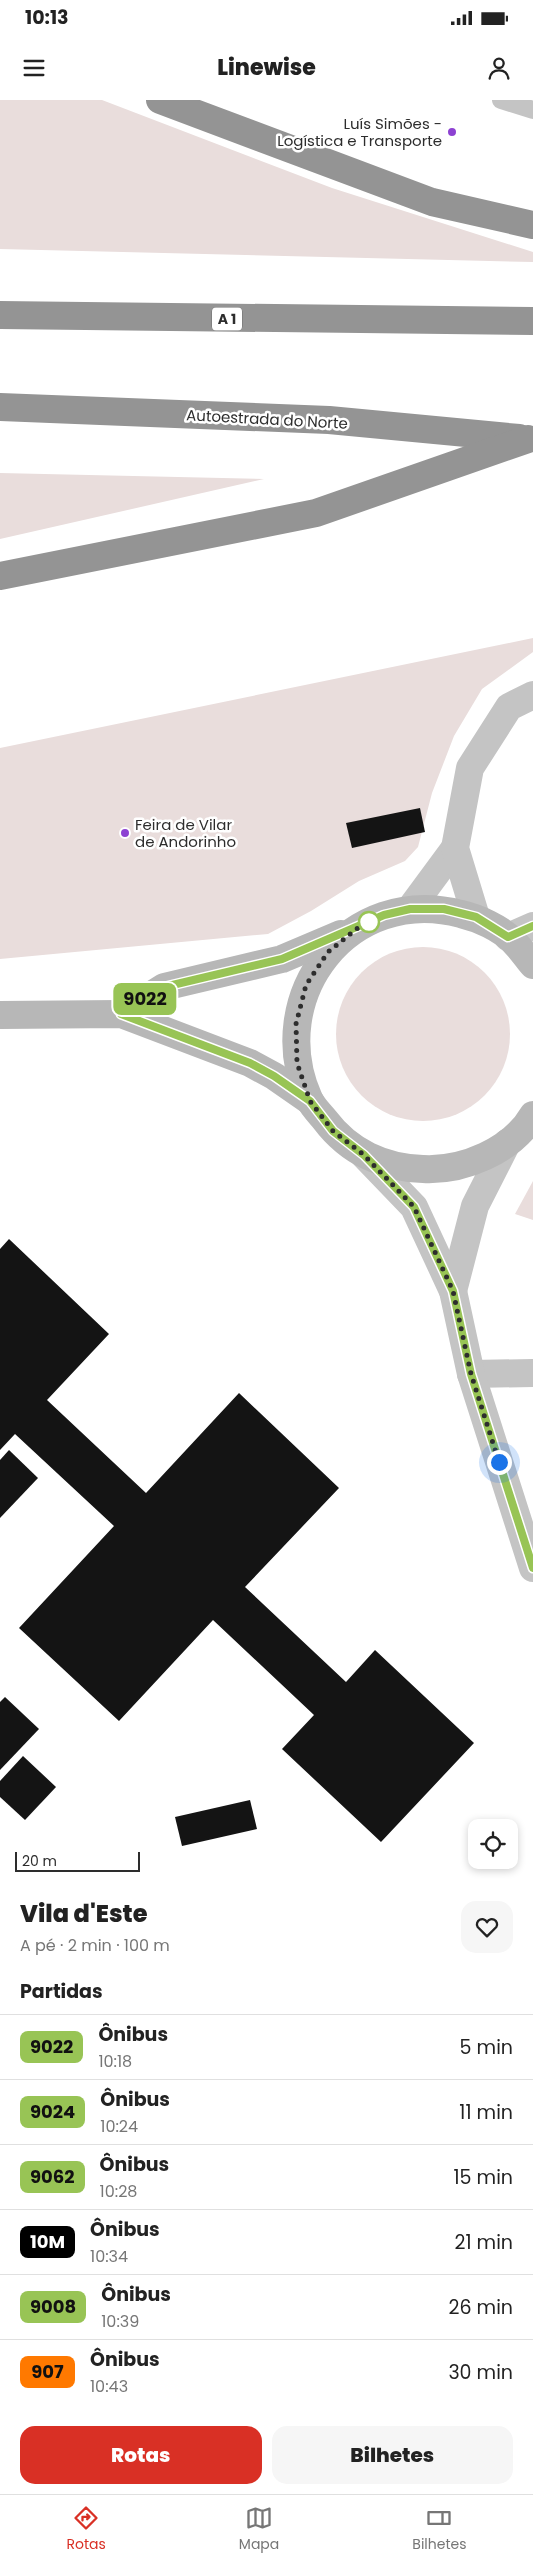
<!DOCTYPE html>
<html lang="pt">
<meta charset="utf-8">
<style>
:root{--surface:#fff;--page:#f6f6f6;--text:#222;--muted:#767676;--line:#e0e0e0;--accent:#d93025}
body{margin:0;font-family:Poppins,sans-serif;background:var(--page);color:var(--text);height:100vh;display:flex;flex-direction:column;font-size:19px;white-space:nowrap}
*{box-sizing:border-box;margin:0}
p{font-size:16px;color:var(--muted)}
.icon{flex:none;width:28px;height:28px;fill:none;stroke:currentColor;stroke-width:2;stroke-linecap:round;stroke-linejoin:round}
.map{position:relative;height:1784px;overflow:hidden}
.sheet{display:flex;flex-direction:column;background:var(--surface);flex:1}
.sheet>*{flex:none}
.badge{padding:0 10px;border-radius:8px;font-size:18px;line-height:32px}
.controls{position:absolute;left:468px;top:1719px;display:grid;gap:10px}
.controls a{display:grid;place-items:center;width:50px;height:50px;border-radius:10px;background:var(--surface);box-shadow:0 2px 8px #0003;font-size:25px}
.scale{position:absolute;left:15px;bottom:12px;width:125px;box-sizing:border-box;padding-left:5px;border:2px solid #2d2d2d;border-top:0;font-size:14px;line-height:18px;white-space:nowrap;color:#2d2d2d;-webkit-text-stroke:4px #fff;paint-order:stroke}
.you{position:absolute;width:25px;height:25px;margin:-12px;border:4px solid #fff;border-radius:50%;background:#1a73e8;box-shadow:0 0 0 8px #1a73e833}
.map>.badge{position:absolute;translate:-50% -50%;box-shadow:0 0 0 2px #fff}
h2{padding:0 20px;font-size:19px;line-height:45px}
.round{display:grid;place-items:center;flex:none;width:52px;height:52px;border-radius:15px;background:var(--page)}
.head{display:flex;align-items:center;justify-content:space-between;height:85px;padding:0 20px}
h1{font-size:24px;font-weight:800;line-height:38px}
.action{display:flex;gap:10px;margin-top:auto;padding:10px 20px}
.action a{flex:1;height:58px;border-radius:15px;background:var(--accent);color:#fff;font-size:20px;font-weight:800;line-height:58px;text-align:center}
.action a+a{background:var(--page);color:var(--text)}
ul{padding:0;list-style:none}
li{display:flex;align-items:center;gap:15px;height:65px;padding:0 20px;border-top:1px solid var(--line)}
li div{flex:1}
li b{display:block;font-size:19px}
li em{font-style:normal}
li .badge{min-width:55px;font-weight:700;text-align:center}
.status{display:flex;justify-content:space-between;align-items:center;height:35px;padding:0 25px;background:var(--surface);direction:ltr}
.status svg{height:14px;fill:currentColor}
header{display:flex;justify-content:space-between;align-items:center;height:65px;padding:0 20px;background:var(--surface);font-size:22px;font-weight:800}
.tab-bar{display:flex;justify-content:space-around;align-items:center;height:70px;border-top:1px solid var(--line);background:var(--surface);font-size:14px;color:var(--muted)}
.tab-bar a{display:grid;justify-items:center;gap:2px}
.tab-bar .current{color:var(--accent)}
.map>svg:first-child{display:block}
.green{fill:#e9dddc}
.building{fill:#141414}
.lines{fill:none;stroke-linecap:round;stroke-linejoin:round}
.service{stroke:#c4c4c4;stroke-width:18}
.minor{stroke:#c4c4c4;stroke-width:28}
.tertiary{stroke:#c4c4c4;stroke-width:28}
.secondary{stroke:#b7b7b7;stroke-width:28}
.motorway{stroke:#949494;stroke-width:28}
.line-casing{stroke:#fff;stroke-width:11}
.line{stroke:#98c455;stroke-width:8}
.walk{stroke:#2d2d2d;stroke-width:5;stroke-dasharray:0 9}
.poi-dot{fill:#8d42d2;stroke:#fff;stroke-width:2}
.stop-dot{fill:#fff;stroke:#98c455;stroke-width:2.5}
.labels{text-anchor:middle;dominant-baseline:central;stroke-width:5;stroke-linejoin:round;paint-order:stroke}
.shield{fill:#fff;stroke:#6c6c6c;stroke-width:1}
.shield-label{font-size:14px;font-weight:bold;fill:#2d2d2d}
.poi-label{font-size:15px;fill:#2d2d2d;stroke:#fff;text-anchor:end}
.street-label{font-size:15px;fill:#2d2d2d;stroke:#fff}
</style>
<div class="status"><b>10:13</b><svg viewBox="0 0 49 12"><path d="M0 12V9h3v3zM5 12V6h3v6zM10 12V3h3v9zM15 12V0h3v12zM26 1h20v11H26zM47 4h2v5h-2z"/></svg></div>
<header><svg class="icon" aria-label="menu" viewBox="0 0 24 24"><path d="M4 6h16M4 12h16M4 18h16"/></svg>Linewise<svg class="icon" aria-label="person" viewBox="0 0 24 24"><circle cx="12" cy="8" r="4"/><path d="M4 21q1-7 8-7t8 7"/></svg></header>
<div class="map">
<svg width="533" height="1784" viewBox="0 0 533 1784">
<rect width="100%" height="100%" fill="#fff"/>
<!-- green -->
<g class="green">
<path d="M0,0H102L332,88L533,152V162L0,149Z"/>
<path d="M0,373L264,379L0,439Z"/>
<path d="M533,538V552L482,589L454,636L432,693L418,747L405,761L359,781L311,811L268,834L0,859V648Z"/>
<circle cx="423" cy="934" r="87"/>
<path d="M533,1081V1120L515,1114Z"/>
</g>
<!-- building -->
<g class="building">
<path d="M420,708L425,732L352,748L346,723Z"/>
<path d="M9,1139L109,1234L47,1300L146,1393L239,1293L339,1388L245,1487L346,1582L375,1550L474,1643L381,1742L282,1649L314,1615L213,1520L119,1621L19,1528L114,1426L15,1334L0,1350V1149Z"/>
<path d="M9,1350L38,1378L0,1418V1360Z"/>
<path d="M5,1597L39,1629L0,1670V1602Z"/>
<path d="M23,1656L56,1687L25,1720L0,1697V1681Z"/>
<path d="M250,1700L257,1729L182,1746L175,1717Z"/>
</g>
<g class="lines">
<!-- service -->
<path class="service" d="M501,0L533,10"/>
<!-- minor -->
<path class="minor" d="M471,1274L533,1273"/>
<!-- tertiary -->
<g class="tertiary">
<path d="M410,809L455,748"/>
<path d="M476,817L455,748L470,668L509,607L533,595"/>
<path d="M508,837L533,826"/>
<path d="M364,1055L414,1107L453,1191L471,1274L533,1468"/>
<path d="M453,1191L475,1106L507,1043"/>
</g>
<!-- secondary -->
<g class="secondary">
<path d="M533,865C527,858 521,849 514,842C501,828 478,818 461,814C349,784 263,896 309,999C313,1007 320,1014 325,1020C349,1052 384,1068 423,1069C463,1071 512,1051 533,1015"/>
<path d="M121,914L164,887L282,859L341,834"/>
<path d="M0,915L121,914L250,963L274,976L310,1001"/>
</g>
<!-- motorway -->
<g class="motorway">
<path d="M160,0L432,102L533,125"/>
<path d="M0,215L533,221"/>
<path d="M0,307L329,320L519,338"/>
<path d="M0,476L316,413L528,339"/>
</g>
</g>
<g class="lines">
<!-- line casing -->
<g class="line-casing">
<path id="line" d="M533,826L508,837L476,817L444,809H410L384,815L282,859L164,887L121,914L250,963L274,976L310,1001L333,1031L364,1055L414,1107L453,1191L471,1274L533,1468"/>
</g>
<!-- line -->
<use href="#line" class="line"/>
<!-- walk -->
<path class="walk" d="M369,822L371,821L359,827L328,852L306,885L296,924L297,963L310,1001L333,1031L364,1055L414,1107L453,1191L471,1274L499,1362"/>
</g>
<!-- markers -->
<g class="poi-dot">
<circle cx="452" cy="32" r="5"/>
<circle cx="125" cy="733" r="5"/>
</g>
<circle class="stop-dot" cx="369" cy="822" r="10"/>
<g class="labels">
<!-- shield labels -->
<rect class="shield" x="212" y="207.5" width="30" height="23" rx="4"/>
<g class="shield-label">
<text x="227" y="219">A 1</text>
</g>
<!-- poi labels -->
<g class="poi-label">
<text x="442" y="23">Luís Simões -<tspan x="442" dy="17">Logística e Transporte</tspan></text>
<text x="135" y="724" text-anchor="start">Feira de Vilar<tspan x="135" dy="17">de Andorinho</tspan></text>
</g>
<!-- street labels -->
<g class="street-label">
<text transform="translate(267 319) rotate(3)">Autoestrada do Norte</text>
</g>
</g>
</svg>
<div class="controls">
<a><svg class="icon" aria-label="locate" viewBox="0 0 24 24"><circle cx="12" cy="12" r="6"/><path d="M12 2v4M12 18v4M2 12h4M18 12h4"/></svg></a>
</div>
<div class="scale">20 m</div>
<div class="you" style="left:499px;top:1362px"></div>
<b class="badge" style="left:145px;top:899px;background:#98c455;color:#111">9022</b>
</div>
<section class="sheet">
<div class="head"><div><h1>Vila d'Este</h1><p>A pé · 2 min · 100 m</p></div><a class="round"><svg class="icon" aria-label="heart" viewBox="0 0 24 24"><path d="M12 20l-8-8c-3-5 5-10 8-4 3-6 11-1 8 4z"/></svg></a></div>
<h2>Partidas</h2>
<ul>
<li><span class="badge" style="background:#98c455;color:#111">9022</span><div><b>Ônibus</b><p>10:18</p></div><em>5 min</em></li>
<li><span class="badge" style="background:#98c455;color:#111">9024</span><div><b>Ônibus</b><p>10:24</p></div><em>11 min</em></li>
<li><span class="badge" style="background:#98c455;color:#111">9062</span><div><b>Ônibus</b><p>10:28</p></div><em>15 min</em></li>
<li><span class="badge" style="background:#000;color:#fff">10M</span><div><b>Ônibus</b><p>10:34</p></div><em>21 min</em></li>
<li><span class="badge" style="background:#98c455;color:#111">9008</span><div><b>Ônibus</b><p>10:39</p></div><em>26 min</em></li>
<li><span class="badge" style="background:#ff7900;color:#111">907</span><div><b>Ônibus</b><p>10:43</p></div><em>30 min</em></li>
</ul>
<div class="action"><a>Rotas</a><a>Bilhetes</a></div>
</section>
<nav class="tab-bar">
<a class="current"><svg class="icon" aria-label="directions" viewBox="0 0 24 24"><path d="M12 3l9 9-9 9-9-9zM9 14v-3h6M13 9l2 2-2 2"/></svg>Rotas</a>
<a><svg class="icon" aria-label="map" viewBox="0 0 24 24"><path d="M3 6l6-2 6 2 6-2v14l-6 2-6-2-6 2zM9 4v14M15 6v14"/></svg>Mapa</a>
<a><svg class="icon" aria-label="tickets" viewBox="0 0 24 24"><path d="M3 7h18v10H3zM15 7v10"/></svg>Bilhetes</a>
</nav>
